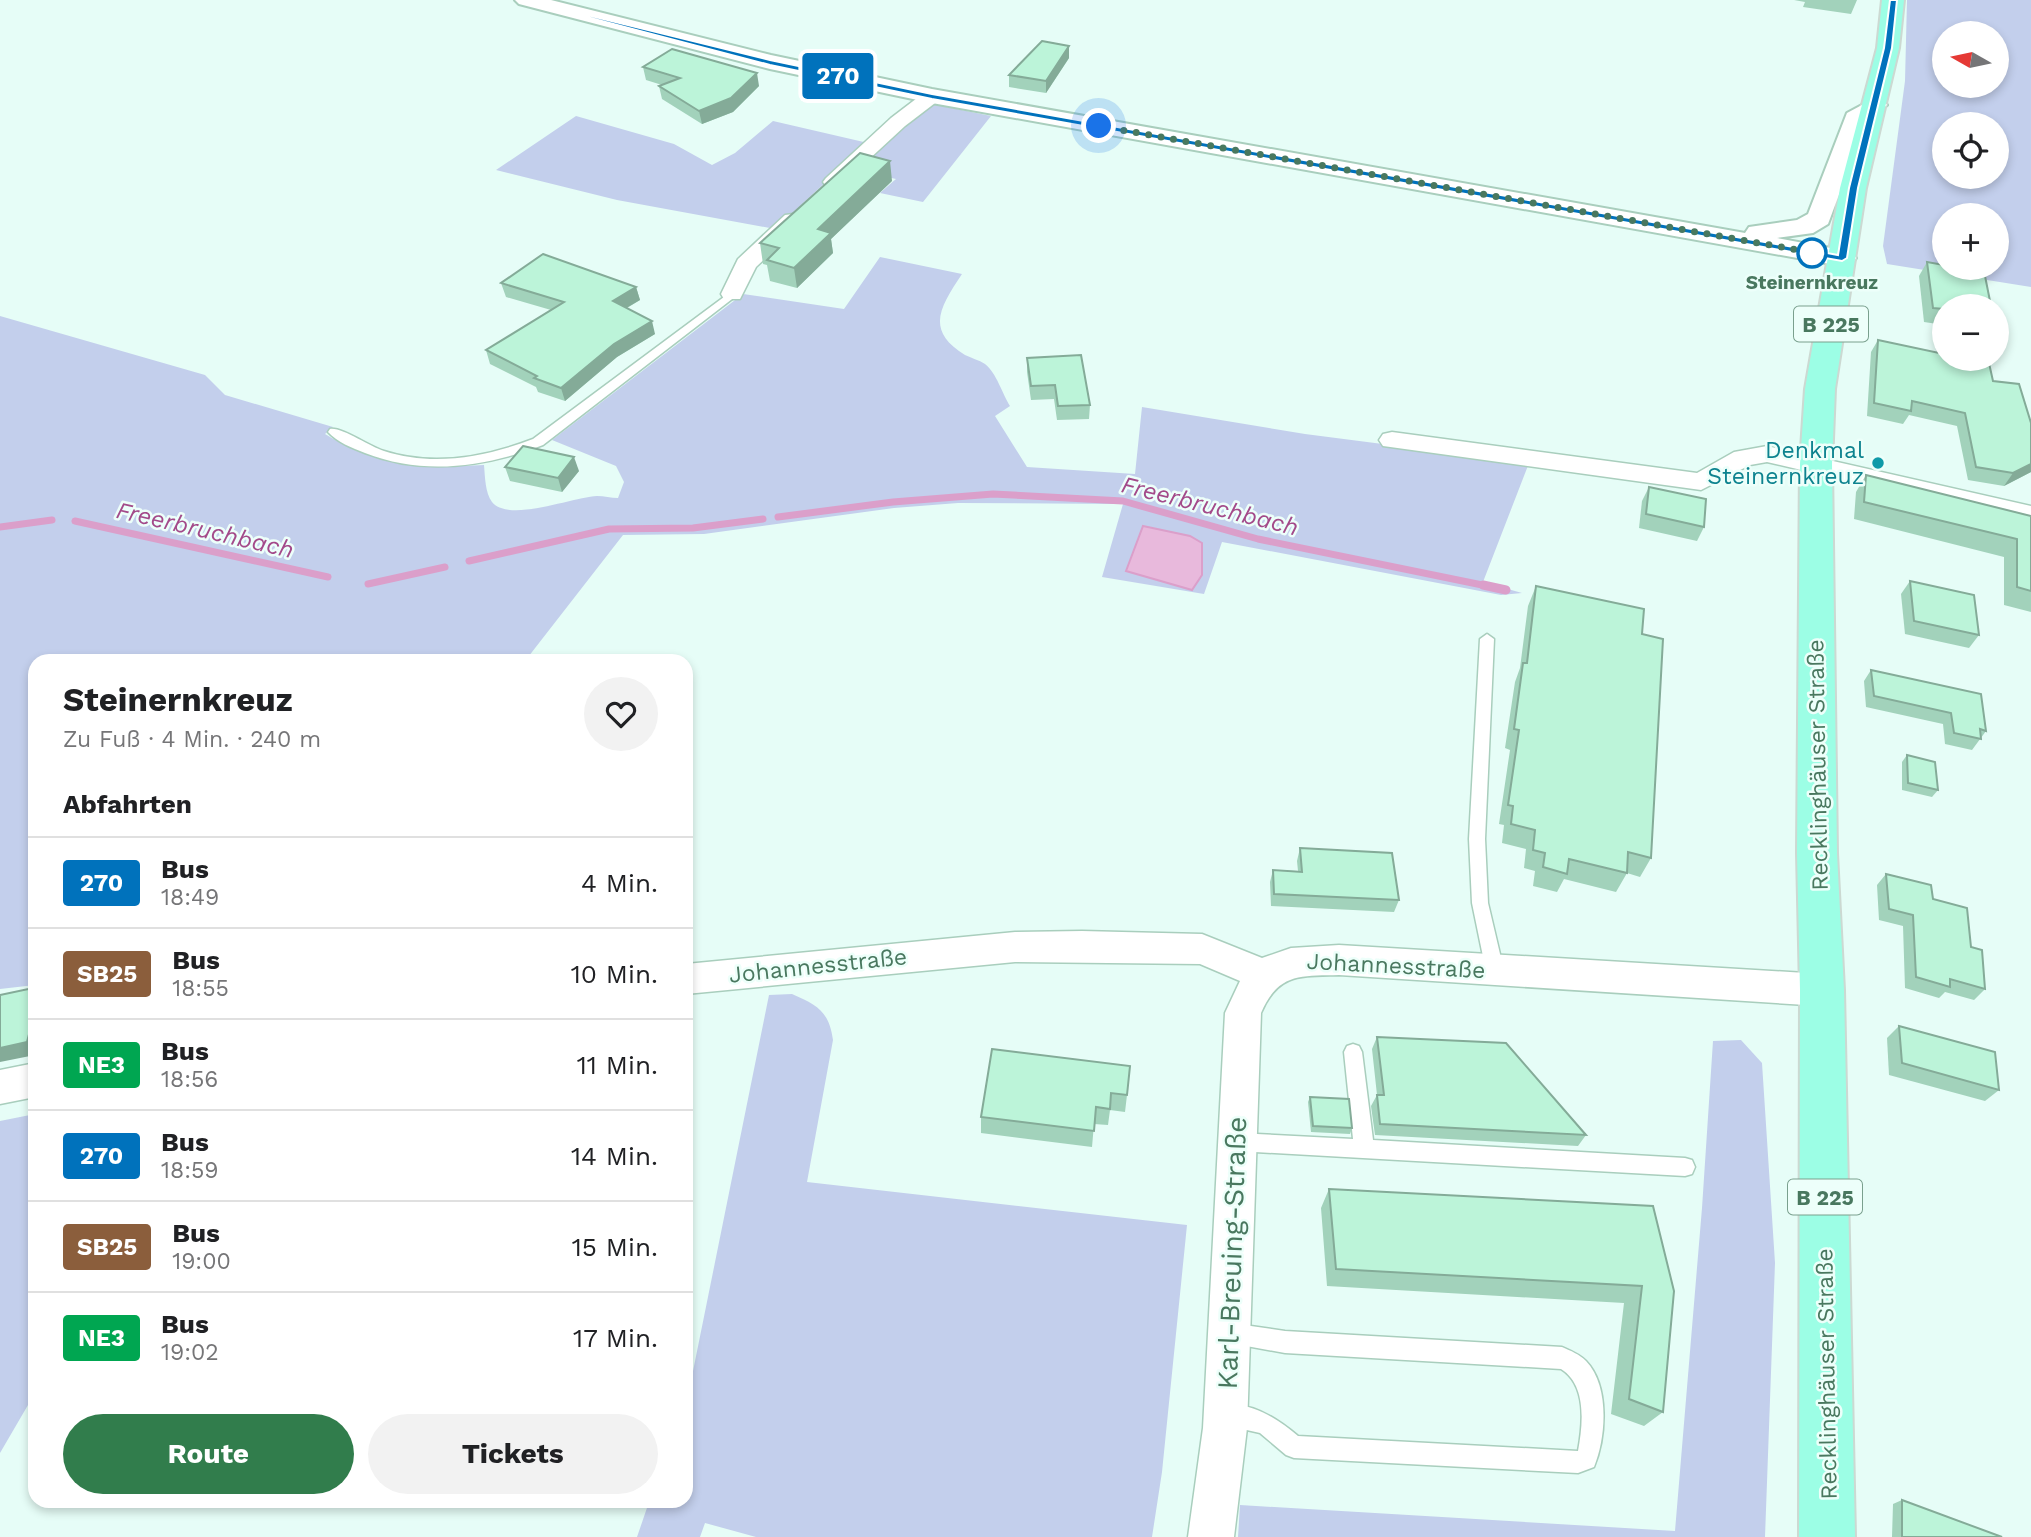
<!DOCTYPE html>
<html lang="de">
<meta charset="utf-8">
<style>
:root{--surface:#fff;--page:#f2f2f2;--text:#202124;--muted:#757577;--line:#e0e0e0;--accent:#317d4c}
body{margin:0;font-family:"Work Sans",sans-serif;background:var(--page);color:var(--text);height:100vh;display:flex;flex-direction:column;font-size:26px;white-space:nowrap}
*{box-sizing:border-box;margin:0}
p{font-size:23px;color:var(--muted)}
.icon{flex:none;width:38px;height:38px;fill:none;stroke:currentColor;stroke-width:2;stroke-linecap:round;stroke-linejoin:round}
.map{position:relative;flex:1;overflow:hidden}
.panel{position:absolute;left:28px;top:654px;width:665px;height:854px;display:flex;flex-direction:column;background:var(--surface);border-radius:21px;box-shadow:0 4px 10px #0003}
.panel>*{flex:none}
.badge{padding:0 14px;border-radius:5px;font-size:24px;line-height:46px}
.needle{width:46px;rotate:279deg}
.fabs{position:absolute;left:1932px;top:21px;display:grid;gap:14px}
.fabs a{display:grid;place-items:center;width:77px;height:77px;border-radius:50%;background:var(--surface);box-shadow:0 4px 10px #0003;font-size:35px}
.you{position:absolute;width:35px;height:35px;margin:-18px;border:5px solid #fff;border-radius:50%;background:#1a73e8;box-shadow:0 0 0 10px #1a73e833}
.map>.badge{position:absolute;translate:-50% -50%;box-shadow:0 0 0 4px #fff}
h2{padding:0 35px;font-size:26px;line-height:63px}
.round{display:grid;place-items:center;flex:none;width:74px;height:74px;border-radius:37px;background:var(--page)}
.head{display:flex;align-items:center;justify-content:space-between;height:119px;padding:0 35px}
h1{font-size:33px;font-weight:700;line-height:52px}
.primary-button{display:flex;gap:14px;margin-top:auto;padding:14px 35px}
.primary-button a{flex:1;height:80px;border-radius:42px;background:var(--accent);color:#fff;font-size:28px;font-weight:700;line-height:80px;text-align:center}
.primary-button a+a{background:var(--page);color:var(--text)}
ul{padding:0;list-style:none}
li{display:flex;align-items:center;gap:21px;height:91px;padding:0 35px;border-top:2px solid var(--line)}
li div{flex:1}
li b{display:block;font-size:26px}
li em{font-style:normal}
li .badge{min-width:77px;font-weight:700;text-align:center}
.map>svg:first-child{display:block}
.green{fill:#c3cfec;fill-rule:evenodd}
.water{fill:#e8b9dc;stroke:#db9fca;stroke-width:2}
.lines{fill:none;stroke-linecap:round;stroke-linejoin:round}
.stream-far1{stroke:#db9fca;stroke-width:7}
.stream{stroke:#db9fca;stroke-width:9}
.service-casing{stroke:#a9cebd;stroke-width:3}
.minor-casing{stroke:#a9cebd;stroke-width:3}
.tertiary-casing{stroke:#a9cebd;stroke-width:4}
.primary-casing{stroke:#ccd9d2;stroke-width:4}
.service{fill:#fff;fill-rule:evenodd}
.minor{fill:#fff;fill-rule:evenodd}
.tertiary{fill:#fff;fill-rule:evenodd}
.primary{fill:#9cfee5;fill-rule:evenodd}
.wall{fill:#a2d2bb}
.shaded-wall{fill:#84ab98}
.building{fill:#bcf4d9;stroke:#84ab98;stroke-width:2}
.line{fill:#0072bc;stroke:#fff;stroke-width:2}
.walk{stroke:#49785f;stroke-width:7;stroke-dasharray:0 12.6}
.stop-dot{fill:#fff;stroke:#0072bc;stroke-width:3.5}
.culture-dot{fill:#0f9aa8;stroke:#edfffa;stroke-width:2.5}
.labels{text-anchor:middle;dominant-baseline:central;stroke-width:5;stroke-linejoin:round;paint-order:stroke}
.far-stop-label{font-size:19px;font-weight:bold;fill:#49785f;stroke:#edfffa}
.shield{fill:#edfffa;stroke:#7aa08e;stroke-width:2}
.shield-label{font-size:21px;font-weight:bold;fill:#49785f}
.culture-label{font-size:23px;fill:#0d838f;stroke:#edfffa;text-anchor:end}
.street-label{font-size:23px;fill:#49785f;stroke:#edfffa}
.water-label{font-size:24px;font-style:italic;fill:#a34a8a;stroke:#edfffa}
.near-street-label{font-size:28px;fill:#49785f;stroke:#edfffa}
</style>
<div class="map">
<svg width="2031" height="1537" viewBox="0 0 2031 1537">
<rect width="100%" height="100%" fill="#e6fdf7"/>
<!-- green -->
<g class="green">
<path d="M1907,0H2031V287L1887,264L1883,246L1905,81ZM1944,33H1997V86H1944ZM1944,124H1997V177H1944ZM1944,215H1997V268H1944Z"/>
<path d="M932,104L991,116L923,202L880,193L896,179L852,169Z"/>
<path d="M576,116L674,144L712,165L735,153L773,121L868,143L775,229L617,200L496,170Z"/>
<path d="M880,257L962,274C941,306 924,330 965,355C971,358 979,360 985,364C996,372 1003,395 1010,406L995,416L1027,467L1135,474L1142,407L1305,434L1529,463L1483,582L1522,593L1501,595L1222,542L1204,594L1102,577L1123,504L958,503L894,508L704,534L623,535L525,661L35,662V985L0,989V316L205,375L225,395L333,427L325,434C382,468 419,468 484,465C485,476 485,493 492,502C509,523 573,497 597,496C604,496 611,498 618,498L624,482L616,466L552,440L743,294L844,309Z"/>
<path d="M792,994C817,1005 829,1011 833,1040L807,1182L1187,1225L1162,1472L1152,1537H756L705,1523L700,1537H637L649,1502H686V1395L692,1376L769,995Z"/>
<path d="M1741,1040L1762,1063L1775,1263L1765,1537H1238L1240,1505L1675,1531L1702,1208L1713,1041Z"/>
<path d="M35,1114V1393L0,1453V1121Z"/>
</g>
<!-- water -->
<path class="water" d="M1143,526L1190,536L1202,543V575L1192,590L1126,571Z"/>
<g class="lines">
<!-- stream-far1 -->
<g class="stream-far1">
<path d="M778,517L893,502L993,494L1123,501L1258,539L1492,587"/>
<path d="M75,521L328,577"/>
<path d="M0,527L52,520"/>
<path d="M469,561L609,529L693,528L763,519"/>
<path d="M368,584L445,567"/>
</g>
<!-- stream -->
<path class="stream" d="M1483,585L1506,590"/>
<!-- service casing -->
<g class="service-casing">
<g id="service">
<path d="M732,291L738,294L736,296L543,445C485,467 424,476 365,453C352,448 337,442 328,432L330,429C342,427 370,447 384,451C433,467 486,457 533,439Z"/>
<path d="M1487,634L1494,639L1485,839L1488,903L1504,971L1501,976L1495,979L1489,976L1486,971L1472,903L1469,839L1480,639Z"/>
<path d="M1353,1044L1359,1046L1362,1052L1373,1140L1685,1158L1692,1160L1695,1167L1692,1174L1685,1176L1237,1151L1230,1148L1227,1142L1230,1136L1237,1133L1353,1139L1344,1052L1347,1046Z"/>
<path d="M1230,1323L1285,1331L1562,1347C1571,1351 1579,1354 1586,1361C1610,1386 1606,1438 1594,1467L1578,1473L1294,1458L1286,1455L1260,1433L1220,1424L1217,1416L1220,1408C1247,1397 1279,1420 1298,1436L1578,1451C1583,1424 1587,1385 1561,1369L1285,1353L1230,1343L1223,1340L1220,1333L1223,1326Z"/>
</g>
</g>
<!-- minor casing -->
<g class="minor-casing">
<g id="minor">
<path d="M932,90L942,96L939,100L905,126L840,186H826L823,182L826,178L891,118L925,92Z"/>
<path d="M793,214L801,215L804,220L801,225L756,267L740,299H724L721,294L738,259L785,215Z"/>
<path d="M1392,432L1697,473L1734,452L1767,446L2031,506V524L1767,462L1750,465L1701,490L1383,446L1379,440L1383,434Z"/>
<path d="M1082,931L1202,934L1262,958L1291,948L1339,945L1822,974L1835,979L1840,990L1835,1001L1822,1006L1339,975C1300,976 1278,973 1261,1013L1247,1428L1234,1537H1188L1203,1428L1225,1013L1240,981L1200,964L1015,962L686,994V964L1015,932Z"/>
<path d="M35,1063V1097L0,1104V1070Z"/>
</g>
</g>
<!-- tertiary casing -->
<g class="tertiary-casing">
<path id="tertiary" d="M515,0H551L771,55L932,89L1745,233L1749,227L1797,220L1808,214L1847,113L1875,98L1883,100L1887,105L1866,122L1828,224L1813,233L1777,238L1852,252L1856,258L1852,264L1842,266L932,103L770,69L519,4Z"/>
</g>
<!-- primary casing -->
<g class="primary-casing">
<path id="primary" d="M1882,0H1904L1899,48L1866,188L1835,389L1832,464L1837,853L1844,990L1855,1537H1799L1800,990L1797,853L1800,464L1805,389L1840,188L1877,48Z"/>
</g>
<!-- service -->
<use href="#service" class="service"/>
<!-- minor -->
<use href="#minor" class="minor"/>
<!-- tertiary -->
<use href="#tertiary" class="tertiary"/>
<!-- primary -->
<use href="#primary" class="primary"/>
</g>
<!-- wall -->
<g class="wall">
<path d="M1794,0H1857L1851,14L1803,7L1805,2Z"/>
<path d="M1069,46V58L1046,93L1009,87V75Z"/>
<path d="M643,67L759,86L733,112L702,124L662,99L659,86L662,85L646,80Z"/>
<path d="M892,181L831,239L833,253L797,288L770,281L767,265L763,264L760,243Z"/>
<path d="M1927,262L1944,306V325L1924,322L1919,276Z"/>
<path d="M501,283L636,287L640,300L627,308L655,334L617,357L565,401L538,392L536,387L490,364L486,350L551,310L506,297Z"/>
<path d="M1878,340L1993,381L2031,423V472L2004,486L1968,480L1957,426L1909,415L1903,424L1867,416L1871,352Z"/>
<path d="M1027,358L1090,405L1089,419L1057,420L1054,399L1031,400L1027,372Z"/>
<path d="M505,467L579,471L562,492L510,481Z"/>
<path d="M1866,475L2031,516V612L2004,605V557L1854,519L1856,492Z"/>
<path d="M1649,487L1704,527L1697,541L1639,528L1642,501Z"/>
<path d="M1910,581L1979,635L1969,648L1905,634L1901,594Z"/>
<path d="M1536,586L1642,634L1651,858L1640,877L1627,873L1616,892L1564,879L1557,892L1533,886L1535,871L1524,868L1526,849L1502,843L1504,825L1499,824L1510,750L1505,748L1515,682L1520,668L1528,606Z"/>
<path d="M1871,670L1986,731L1972,750L1945,744L1943,724L1866,707L1864,681Z"/>
<path d="M1907,755L1938,790L1932,797L1902,790V762Z"/>
<path d="M1300,848L1399,900L1394,912L1271,906L1270,882L1273,870L1298,871L1297,861Z"/>
<path d="M1886,874L1933,899L1971,947L1985,989L1974,1000L1945,992L1939,998L1905,988L1903,926L1879,920L1877,885Z"/>
<path d="M1899,1026L1999,1090L1985,1101L1889,1075L1887,1038Z"/>
<path d="M1377,1037L1586,1135L1578,1146L1375,1135L1371,1106L1377,1095L1372,1049Z"/>
<path d="M992,1049L1127,1095L1125,1112L1110,1110L1108,1125L1094,1124L1092,1147L981,1133V1117Z"/>
<path d="M1310,1097L1352,1128L1350,1134L1311,1132L1308,1102Z"/>
<path d="M1329,1189L1674,1291L1663,1412L1644,1426L1611,1414L1624,1303L1327,1286L1321,1208Z"/>
<path d="M1902,1500L2002,1537H1892L1893,1504Z"/>
</g>
<!-- shaded-wall -->
<g class="shaded-wall">
<path d="M1069,46V58L1046,93V81Z"/>
<path d="M757,73L759,86L733,112L702,124L699,111Z"/>
<path d="M890,161L892,181L831,239L833,253L797,288L794,268L818,229Z"/>
<path d="M636,287L640,300L616,314L613,301Z"/>
<path d="M652,321L655,334L617,357L565,401L561,388L614,344Z"/>
<path d="M574,457L579,471L562,492L558,478Z"/>
<path d="M2031,464V472L2004,486L2013,473Z"/>
<path d="M33,988L35,989V1008L30,1004Z"/>
<path d="M35,1011V1055L0,1062V1048Z"/>
</g>
<!-- building -->
<g class="building">
<path d="M1042,41L1069,46L1046,81L1009,75Z"/>
<path d="M672,49L757,73L731,98L699,111L659,86L680,78L643,67Z"/>
<path d="M860,153L890,161L818,229L831,233L794,268L767,260L779,248L760,243Z"/>
<path d="M543,254L636,287L613,301L652,321L614,344L561,388L534,378L537,376L486,350L564,302L501,283Z"/>
<path d="M1927,262L1944,265V268H1963L1984,271L1991,306H1944V309L1933,308Z"/>
<path d="M1878,340L1944,354V359H1967L1989,363L1993,381L2019,384L2031,423V464L2013,473L1976,467L1965,413L1912,401L1911,411L1874,403Z"/>
<path d="M1081,355L1090,405L1058,406L1055,385L1031,386L1027,358Z"/>
<path d="M523,446L574,457L558,478L505,467Z"/>
<path d="M1866,475L2031,516V591L2017,587V539L1864,502Z"/>
<path d="M1649,487L1706,499L1704,527L1646,514Z"/>
<path d="M1910,581L1974,595L1979,635L1914,621Z"/>
<path d="M1536,586L1644,609L1642,634L1663,639L1651,858L1628,852L1627,873L1569,859L1567,874L1543,867L1545,853L1533,850L1535,830L1511,824L1513,806L1508,805L1519,730L1514,729L1523,663H1527Z"/>
<path d="M1871,670L1981,694L1986,731L1980,729L1981,739L1954,733L1951,713L1874,696Z"/>
<path d="M1907,755L1935,762L1938,790L1908,783Z"/>
<path d="M1300,848L1392,853L1399,900L1274,894L1273,870L1302,872Z"/>
<path d="M1886,874L1931,885L1933,899L1967,908L1971,947L1982,950L1985,989L1950,979V987L1916,977L1913,915L1889,909Z"/>
<path d="M33,988L30,1004L35,1003V1011L27,1042L0,1048V995Z"/>
<path d="M1899,1026L1995,1052L1999,1090L1902,1063Z"/>
<path d="M1377,1037L1506,1043L1586,1135L1380,1124L1377,1095H1384Z"/>
<path d="M992,1049L1130,1066L1127,1095L1111,1093L1110,1109L1096,1107L1094,1131L981,1117Z"/>
<path d="M1310,1097L1349,1099L1352,1128L1313,1126Z"/>
<path d="M1329,1189L1653,1206L1674,1291L1663,1412L1629,1399L1642,1286L1336,1269Z"/>
<path d="M1902,1500L2002,1537H1902Z"/>
</g>
<!-- line -->
<path class="line" d="M522,0H526L770,60L932,94L1838,255L1849,188L1884,48L1890,0H1897L1892,48L1858,188L1847,258L1842,261L932,99L770,65Z"/>
<g class="lines">
<!-- walk -->
<path class="walk" d="M1099,126L1815,253H1812"/>
</g>
<!-- markers -->
<circle class="stop-dot" cx="1812" cy="253" r="14"/>
<circle class="culture-dot" cx="1878" cy="463" r="7"/>
<g class="labels">
<!-- far-stop labels -->
<g class="far-stop-label">
<text x="1812" y="282">Steinernkreuz</text>
</g>
<!-- shield labels -->
<g class="shield">
<rect x="1794" y="306.5" width="74" height="35" rx="5"/>
<rect x="1788" y="1179.5" width="74" height="35" rx="5"/>
</g>
<g class="shield-label">
<text x="1831" y="324">B 225</text>
<text x="1825" y="1197">B 225</text>
</g>
<!-- culture labels -->
<g class="culture-label">
<text x="1864" y="450">Denkmal<tspan x="1864" dy="26">Steinernkreuz</tspan></text>
</g>
<!-- street labels -->
<g class="street-label">
<text transform="translate(1818 765) rotate(-91)">Recklinghäuser Straße</text>
<text transform="translate(818 966) rotate(-6)">Johannesstraße</text>
<text transform="translate(1396 966) rotate(3)">Johannesstraße</text>
<text transform="translate(1827 1374) rotate(-91)">Recklinghäuser Straße</text>
</g>
<!-- water labels -->
<g class="water-label">
<text transform="translate(1210 506) rotate(14)">Freerbruchbach</text>
<text transform="translate(205 530) rotate(13)">Freerbruchbach</text>
</g>
<!-- near-street labels -->
<g class="near-street-label">
<text transform="translate(1232 1253) rotate(-88)">Karl-Breuing-Straße</text>
</g>
</g>
</svg>
<div class="fabs">
<a><svg class="needle" viewBox="-14 -14 28 28"><path d="M0-13l5 13h-10z" fill="#e53935"/><path d="M0 13l5-13h-10z" fill="#757577"/></svg></a>
<a><svg class="icon" aria-label="locate" viewBox="0 0 24 24"><circle cx="12" cy="12" r="6"/><path d="M12 2v4M12 18v4M2 12h4M18 12h4"/></svg></a>
<a>+</a>
<a>−</a>
</div>
<div class="you" style="left:1099px;top:126px"></div>
<b class="badge" style="left:838px;top:76px;background:#0072bc;color:#fff">270</b>
<section class="panel">
<div class="head"><div><h1>Steinernkreuz</h1><p>Zu Fuß · 4 Min. · 240 m</p></div><a class="round"><svg class="icon" aria-label="heart" viewBox="0 0 24 24"><path d="M12 20l-8-8c-3-5 5-10 8-4 3-6 11-1 8 4z"/></svg></a></div>
<h2>Abfahrten</h2>
<ul>
<li><span class="badge" style="background:#0072bc;color:#fff">270</span><div><b>Bus</b><p>18:49</p></div><em>4 Min.</em></li>
<li><span class="badge" style="background:#8b5e3c;color:#fff">SB25</span><div><b>Bus</b><p>18:55</p></div><em>10 Min.</em></li>
<li><span class="badge" style="background:#00a651;color:#fff">NE3</span><div><b>Bus</b><p>18:56</p></div><em>11 Min.</em></li>
<li><span class="badge" style="background:#0072bc;color:#fff">270</span><div><b>Bus</b><p>18:59</p></div><em>14 Min.</em></li>
<li><span class="badge" style="background:#8b5e3c;color:#fff">SB25</span><div><b>Bus</b><p>19:00</p></div><em>15 Min.</em></li>
<li><span class="badge" style="background:#00a651;color:#fff">NE3</span><div><b>Bus</b><p>19:02</p></div><em>17 Min.</em></li>
</ul>
<div class="primary-button"><a>Route</a><a>Tickets</a></div>
</section>
</div>
